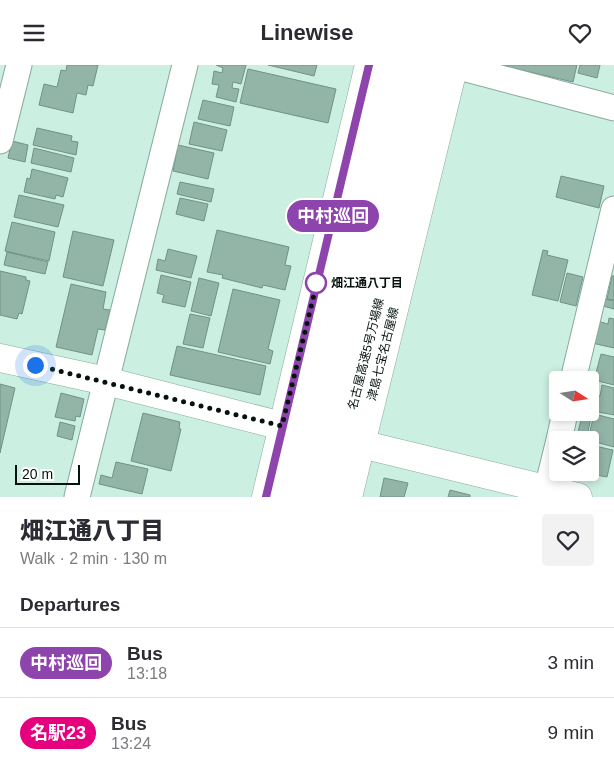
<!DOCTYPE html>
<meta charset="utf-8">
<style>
:root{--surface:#fff;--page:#f2f2f3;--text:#2b2b33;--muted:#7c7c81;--line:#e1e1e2}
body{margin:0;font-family:Helvetica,"Noto Sans JP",sans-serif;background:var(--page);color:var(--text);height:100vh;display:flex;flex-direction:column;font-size:19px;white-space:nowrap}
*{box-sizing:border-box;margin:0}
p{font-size:16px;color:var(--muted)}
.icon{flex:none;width:28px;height:28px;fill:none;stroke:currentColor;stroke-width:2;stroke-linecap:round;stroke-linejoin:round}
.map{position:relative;height:432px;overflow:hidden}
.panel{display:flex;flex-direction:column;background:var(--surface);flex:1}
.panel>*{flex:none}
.badge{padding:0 10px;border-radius:16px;font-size:18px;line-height:32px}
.needle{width:32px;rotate:102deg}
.controls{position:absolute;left:549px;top:306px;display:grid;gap:10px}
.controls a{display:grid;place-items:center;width:50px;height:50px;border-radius:5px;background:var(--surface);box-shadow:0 2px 8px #0003;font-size:25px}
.scale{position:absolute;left:15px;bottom:12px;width:65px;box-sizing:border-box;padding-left:5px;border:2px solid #05120d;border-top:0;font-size:14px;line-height:18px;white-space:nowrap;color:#05120d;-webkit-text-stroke:4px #fff;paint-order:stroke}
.you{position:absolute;width:25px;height:25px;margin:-12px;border:4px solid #fff;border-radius:50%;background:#1a73e8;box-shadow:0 0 0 8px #1a73e833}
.map>.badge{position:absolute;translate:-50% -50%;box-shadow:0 0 0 2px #fff}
h2{padding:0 20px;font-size:19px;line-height:45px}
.round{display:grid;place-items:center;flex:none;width:52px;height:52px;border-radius:5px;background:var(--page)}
.overview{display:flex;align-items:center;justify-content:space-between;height:85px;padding:0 20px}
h1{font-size:24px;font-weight:800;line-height:38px}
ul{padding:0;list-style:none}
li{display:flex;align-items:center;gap:15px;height:70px;padding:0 20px;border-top:1px solid var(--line)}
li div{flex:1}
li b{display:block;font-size:19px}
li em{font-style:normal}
li .badge{min-width:55px;font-weight:700;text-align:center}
header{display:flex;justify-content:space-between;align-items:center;height:65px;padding:0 20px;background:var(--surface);font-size:22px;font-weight:800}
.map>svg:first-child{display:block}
.building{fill:#93b5a8;stroke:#719286}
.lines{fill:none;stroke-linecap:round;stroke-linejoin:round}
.street-casing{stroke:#88aa9e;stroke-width:27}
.secondary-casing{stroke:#88aa9e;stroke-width:29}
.highway-casing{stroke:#88aa9e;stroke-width:29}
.street{stroke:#fff;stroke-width:25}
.secondary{stroke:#fff;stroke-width:28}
.highway{stroke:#fff;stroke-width:28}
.line-casing{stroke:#fff;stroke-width:11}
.line{stroke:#8e44ad;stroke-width:8}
.walk{stroke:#05120d;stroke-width:5;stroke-dasharray:0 9}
.stop-dot{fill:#fff;stroke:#8e44ad;stroke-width:2.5}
.labels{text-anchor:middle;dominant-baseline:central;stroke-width:4;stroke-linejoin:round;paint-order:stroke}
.stop-label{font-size:12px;font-weight:bold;fill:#05120d;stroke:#fff;text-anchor:start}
.street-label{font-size:12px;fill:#05120d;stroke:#fff}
</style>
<header><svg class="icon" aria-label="menu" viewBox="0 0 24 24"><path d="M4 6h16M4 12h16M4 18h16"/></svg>Linewise<svg class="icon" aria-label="heart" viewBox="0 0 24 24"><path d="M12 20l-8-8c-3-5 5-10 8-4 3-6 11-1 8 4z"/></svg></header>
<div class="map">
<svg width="614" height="432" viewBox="0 0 614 432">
<rect width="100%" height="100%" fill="#cbefe1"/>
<!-- building -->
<g class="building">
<path d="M67,0H98L93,21L88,20L86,30L77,28L73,48L39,40L44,19L57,22L61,5L66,6Z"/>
<path d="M216,0H246L241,19L233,17L232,23L239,24L236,37L216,32L219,20L212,19L214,6L222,8L223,3Z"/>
<path d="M268,0H317L314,11Z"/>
<path d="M500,0H577L573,17Z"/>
<path d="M580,0H600L597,13L578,8Z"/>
<path d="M248,4L336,24L328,58L240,38Z"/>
<path d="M203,35L234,42L230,61L198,54Z"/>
<path d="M194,57L227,65L222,86L189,79Z"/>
<path d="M37,63L72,71L71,76L78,77L76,90L33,80Z"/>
<path d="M12,76L28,80L25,97L8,93Z"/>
<path d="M178,80L214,88L208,114L173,106Z"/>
<path d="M34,83L74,93L71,107L31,98Z"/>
<path d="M32,104L68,113L63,132L56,130L55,134L24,127L27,113L30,114Z"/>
<path d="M561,111L604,121L599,143L556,132Z"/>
<path d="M180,117L214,124L211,137L177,129Z"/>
<path d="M19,130L64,140L58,162L14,152Z"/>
<path d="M180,133L208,139L204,156L176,149Z"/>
<path d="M12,157L55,167L49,196L5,186Z"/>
<path d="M217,165L289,182L285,200L291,201L285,225L263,220L262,223L222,213L223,210L207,207Z"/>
<path d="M73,166L114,175L103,221L63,212Z"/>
<path d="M168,184L197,191L191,213L156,205L158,194L165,196Z"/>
<path d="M543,185L548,186L547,190L568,195L558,236L532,230Z"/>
<path d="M7,187L48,197L45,209L4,200Z"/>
<path d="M0,206L26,212V215L30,216L22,249L19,248L17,254L0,250Z"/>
<path d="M567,208L583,212L576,241L560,237Z"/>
<path d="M161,210L191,217L185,242L162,237L164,230L157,228Z"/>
<path d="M612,211H614V235L607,234Z"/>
<path d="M199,213L219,218L211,251L191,246Z"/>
<path d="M71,219L106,227L103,244L110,245L105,265L98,264L92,290L56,282Z"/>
<path d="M233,224L280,235L268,284L273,286L270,299L218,287Z"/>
<path d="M605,234L614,236V244L603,241Z"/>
<path d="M190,249L210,253L203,283L183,279Z"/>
<path d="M609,253L614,254V283L592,278L597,256L608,259Z"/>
<path d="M177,281L266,301L260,330L170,310Z"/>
<path d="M601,289L614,292V320L594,315Z"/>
<path d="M590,316L597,318L594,333L590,332Z"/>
<path d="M0,319L15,323L0,388Z"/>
<path d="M602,320L614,323V350L593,346L596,330L600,331Z"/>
<path d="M61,328L84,334L80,352L76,351L75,356L55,352Z"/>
<path d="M143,348L180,357L179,364H181L171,406L131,396Z"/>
<path d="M594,349L614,354V382L588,375Z"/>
<path d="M582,351L591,353L586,375H576Z"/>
<path d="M60,357L75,361L72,375L57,371Z"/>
<path d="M590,380L613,385L607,412L585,408H590Z"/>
<path d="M116,397L148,404L142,429L99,419L101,410L112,413Z"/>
<path d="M384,413L408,418L404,432H380Z"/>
<path d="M450,425L470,430V432H448Z"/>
</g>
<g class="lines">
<!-- street casing -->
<g class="street-casing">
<g id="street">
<path d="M451,0L614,43"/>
<path d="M0,76L19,0"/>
<path d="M573,315L614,144"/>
<path d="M559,375L565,348"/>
<path d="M77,432L185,0"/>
<path d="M545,432L558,379"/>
</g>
</g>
<!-- secondary casing -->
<g class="secondary-casing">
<g id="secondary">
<path d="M0,293L106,316L282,361"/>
<path d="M361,379L578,432"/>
<path d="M266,432L369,0"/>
<path d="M348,432L454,0"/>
</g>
</g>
<!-- highway casing -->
<g class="highway-casing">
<g id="highway">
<path d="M283,432L385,0"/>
<path d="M308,432L411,0"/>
<path d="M332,432L437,0"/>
</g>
</g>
<!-- street -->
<use href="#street" class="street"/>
<!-- secondary -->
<use href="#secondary" class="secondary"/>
<!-- highway -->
<use href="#highway" class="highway"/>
</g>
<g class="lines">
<!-- line casing -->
<g class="line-casing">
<path id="line" d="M266,432L369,0"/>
</g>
<!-- line -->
<use href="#line" class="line"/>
<!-- walk -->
<path class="walk" d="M35,300L282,361L319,209L316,218"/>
</g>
<!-- markers -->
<circle class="stop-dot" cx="316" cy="218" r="10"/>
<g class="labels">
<!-- stop labels -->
<g class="stop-label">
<text x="331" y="218">畑江通八丁目</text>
</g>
<!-- street labels -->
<g class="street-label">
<text transform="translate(366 289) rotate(-76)">名古屋高速5号万場線</text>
<text transform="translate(383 289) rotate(-76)">津島七宝名古屋線</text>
</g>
</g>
</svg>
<div class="controls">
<a><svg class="needle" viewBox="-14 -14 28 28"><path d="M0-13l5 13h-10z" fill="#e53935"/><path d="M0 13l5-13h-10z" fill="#7c7c81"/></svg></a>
<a><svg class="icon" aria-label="layers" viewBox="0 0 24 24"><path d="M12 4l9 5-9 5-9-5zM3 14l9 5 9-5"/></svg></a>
</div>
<div class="scale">20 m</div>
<div class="you" style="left:35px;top:300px"></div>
<b class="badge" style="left:333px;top:151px;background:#8e44ad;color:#fff">中村巡回</b>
</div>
<section class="panel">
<div class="overview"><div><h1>畑江通八丁目</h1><p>Walk · 2 min · 130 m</p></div><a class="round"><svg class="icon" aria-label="heart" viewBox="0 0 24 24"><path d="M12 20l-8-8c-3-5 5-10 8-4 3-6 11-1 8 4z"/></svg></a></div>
<h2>Departures</h2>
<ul>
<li><span class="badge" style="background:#8e44ad;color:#fff">中村巡回</span><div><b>Bus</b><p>13:18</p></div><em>3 min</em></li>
<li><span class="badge" style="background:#e6007e;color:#fff">名駅23</span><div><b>Bus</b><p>13:24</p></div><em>9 min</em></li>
</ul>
</section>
